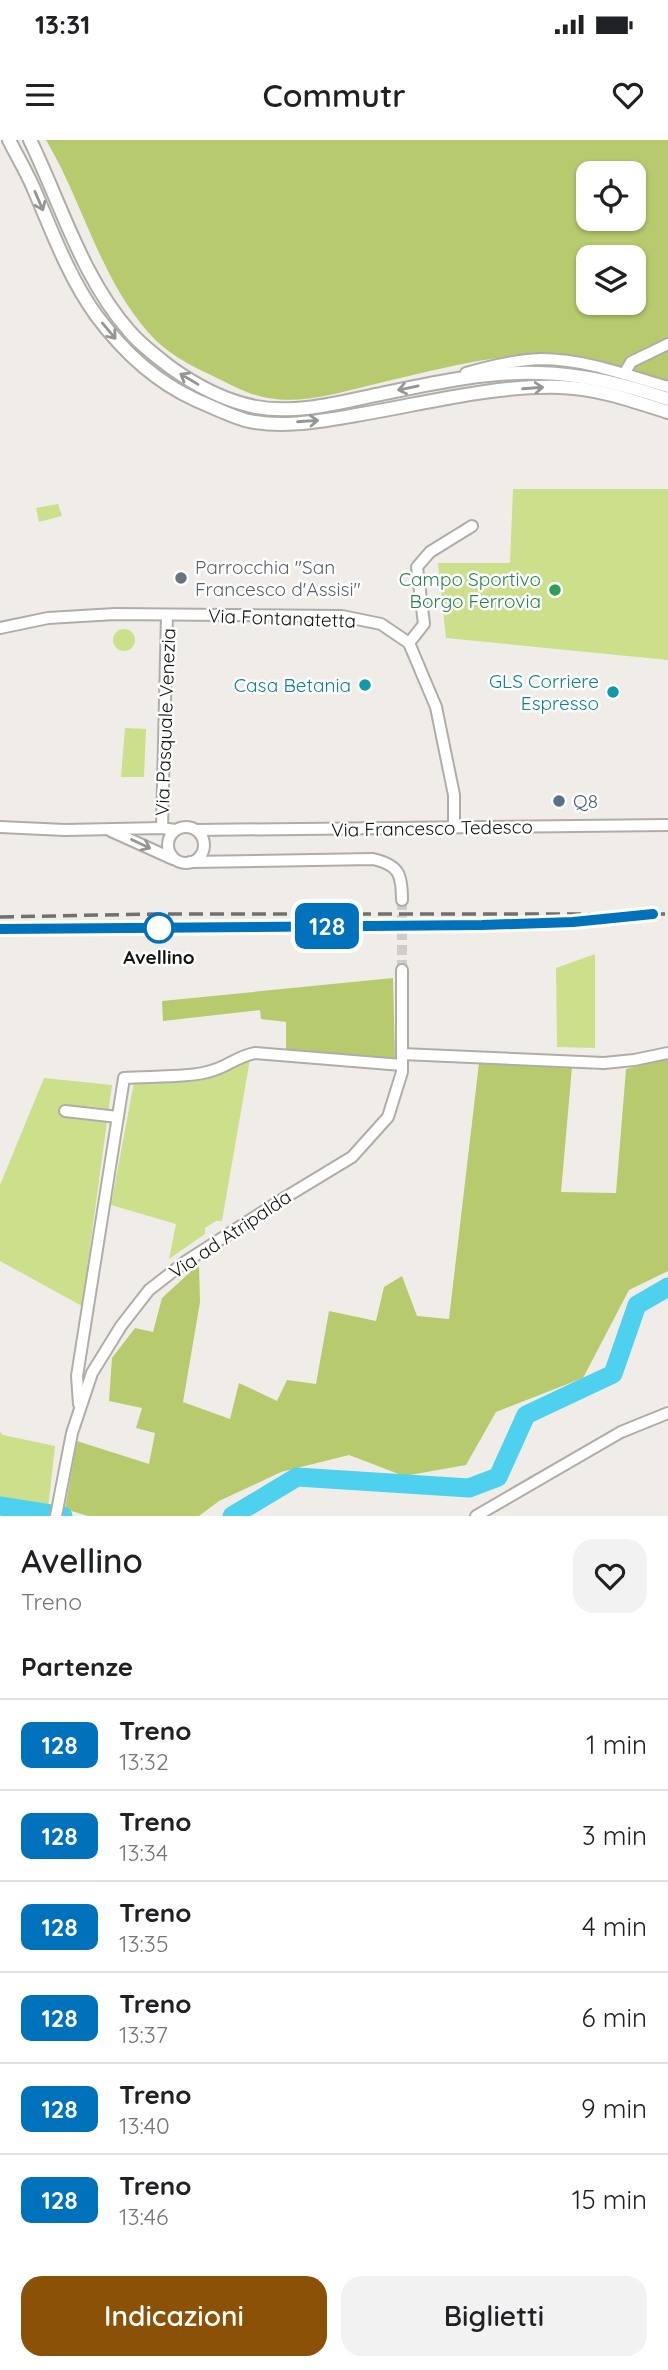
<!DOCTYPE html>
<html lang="it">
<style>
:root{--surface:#fff;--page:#f2f2f2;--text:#202124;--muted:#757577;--line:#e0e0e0;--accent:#8a5107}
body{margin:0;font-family:Quicksand,sans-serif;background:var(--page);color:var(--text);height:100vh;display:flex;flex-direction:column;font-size:26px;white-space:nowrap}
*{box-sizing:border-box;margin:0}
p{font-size:23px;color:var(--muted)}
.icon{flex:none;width:38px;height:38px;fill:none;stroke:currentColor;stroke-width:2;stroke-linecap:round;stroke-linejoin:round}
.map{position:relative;height:1376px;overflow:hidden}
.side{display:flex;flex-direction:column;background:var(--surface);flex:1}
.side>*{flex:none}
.badge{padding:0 14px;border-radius:10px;font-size:24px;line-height:46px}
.fabs{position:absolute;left:576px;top:21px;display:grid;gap:14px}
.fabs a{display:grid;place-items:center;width:70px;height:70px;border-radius:14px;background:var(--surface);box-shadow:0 2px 5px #0004;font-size:35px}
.map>.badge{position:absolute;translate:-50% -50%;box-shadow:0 0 0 4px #fff}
h2{padding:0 21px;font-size:26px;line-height:63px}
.round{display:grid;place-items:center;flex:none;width:74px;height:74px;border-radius:21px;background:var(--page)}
.overview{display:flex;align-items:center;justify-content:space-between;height:119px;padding:0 21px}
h1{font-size:33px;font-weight:600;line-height:52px}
.button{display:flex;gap:14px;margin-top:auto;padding:14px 21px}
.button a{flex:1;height:80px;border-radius:21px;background:var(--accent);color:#fff;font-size:28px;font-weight:600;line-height:80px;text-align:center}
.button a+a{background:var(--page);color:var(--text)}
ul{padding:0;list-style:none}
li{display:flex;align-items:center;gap:21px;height:91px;padding:0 21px;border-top:2px solid var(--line)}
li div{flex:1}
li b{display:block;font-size:26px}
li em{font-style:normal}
li .badge{min-width:77px;font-weight:700;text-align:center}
.status{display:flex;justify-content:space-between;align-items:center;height:49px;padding:0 35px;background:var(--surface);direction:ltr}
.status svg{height:19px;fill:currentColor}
header{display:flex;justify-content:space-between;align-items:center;height:91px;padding:0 21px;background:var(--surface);font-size:32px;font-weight:600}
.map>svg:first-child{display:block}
.green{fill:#ccdf8a}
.forest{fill:#b7ca6e;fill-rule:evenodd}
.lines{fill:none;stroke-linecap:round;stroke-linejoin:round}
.river{stroke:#4ed1ef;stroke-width:19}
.minor-tunnel{stroke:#cfccc9;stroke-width:10;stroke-dasharray:10 5;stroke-linecap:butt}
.minor-casing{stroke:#b0ada9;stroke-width:14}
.major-casing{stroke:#b0ada9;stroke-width:16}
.minor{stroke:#fff;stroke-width:10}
.major{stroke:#fff;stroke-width:12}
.rail{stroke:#71706d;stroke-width:3.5;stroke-dasharray:14 7;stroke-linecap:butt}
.oneway{stroke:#959594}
.line-casing{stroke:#fff;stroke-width:16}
.line{stroke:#0072bc;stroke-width:10}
.worship-dot{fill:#6b7280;stroke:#fff;stroke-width:2.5}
.leisure-dot{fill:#2e9e5b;stroke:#fff;stroke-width:2.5}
.culture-dot{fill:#0f9aa8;stroke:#fff;stroke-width:2.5}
.service-dot{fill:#5c6f8a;stroke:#fff;stroke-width:2.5}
.stop-dot{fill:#fff;stroke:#0072bc;stroke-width:3.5}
.labels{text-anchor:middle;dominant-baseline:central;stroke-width:5;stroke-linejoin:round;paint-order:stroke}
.worship-label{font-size:19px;fill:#5b616d;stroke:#fff;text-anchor:start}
.leisure-label{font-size:19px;fill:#27864d;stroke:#fff;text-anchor:end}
.street-label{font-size:19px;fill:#131311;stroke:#fff}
.culture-label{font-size:19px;fill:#0d838f;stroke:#fff;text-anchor:end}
.service-label{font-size:19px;fill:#4e5e75;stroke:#fff;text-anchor:start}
.stop-label{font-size:19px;font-weight:bold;fill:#131311;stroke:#fff}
</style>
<div class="status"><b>13:31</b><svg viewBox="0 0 49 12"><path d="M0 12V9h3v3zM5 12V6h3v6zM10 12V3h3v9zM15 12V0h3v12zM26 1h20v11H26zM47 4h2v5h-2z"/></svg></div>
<header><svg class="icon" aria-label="menu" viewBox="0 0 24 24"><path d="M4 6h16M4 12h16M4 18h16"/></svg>Commutr<svg class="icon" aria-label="heart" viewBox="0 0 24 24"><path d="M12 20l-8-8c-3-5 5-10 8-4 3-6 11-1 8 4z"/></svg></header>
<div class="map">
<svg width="668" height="1376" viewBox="0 0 668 1376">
<rect width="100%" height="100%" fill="#f0ede9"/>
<!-- green -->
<g class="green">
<path d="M513,349H668V520L446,498L438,423H510Z"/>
<path d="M58,364L62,376L39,382L36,368Z"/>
<circle cx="124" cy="500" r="11"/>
<path d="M125,588L146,589L144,637H121Z"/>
<path d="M595,814V908L557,907L556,828Z"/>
<path d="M250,919L222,1081H216L205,1088V1094L169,1119L176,1084L111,1065L134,942Z"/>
<path d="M44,938L112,945L82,1166L0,1121V1045Z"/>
<path d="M0,1292L3,1295L55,1306L48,1369L0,1362Z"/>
</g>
<!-- forest -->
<g class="forest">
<path d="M46,0H668V245C621,228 580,212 529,215C475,218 420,234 367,246C334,254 302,264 268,258C249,255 231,245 213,236C189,225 166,213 148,192C99,136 83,62 46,0ZM588,33H634V79H588ZM588,117H634V163H588Z"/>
<path d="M393,838L395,919L286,909V882L261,879L260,870L163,881L162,861Z"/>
<path d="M668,919V1131L629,1150L583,1238L496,1272L466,1325L404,1336L349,1315L281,1332L219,1361L199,1376H88L65,1369L77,1301L149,1324L155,1293L136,1288L142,1268L109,1261L112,1218L135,1188L153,1192L162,1158L199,1124L200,1162L183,1262L230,1279L239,1243L277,1261L287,1240L316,1244L329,1171L376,1181L384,1147L402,1136L417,1176L449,1179L479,923L572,927L561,1052L616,1053L626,929Z"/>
</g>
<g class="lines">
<!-- river -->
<g class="river">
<path d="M0,1366L63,1376"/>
<path d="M232,1376L297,1337L469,1348L498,1337L526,1275L613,1234L637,1165L668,1147"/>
</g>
<!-- minor-tunnel -->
<path class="minor-tunnel" d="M402,760V830"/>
<!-- minor casing -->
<g class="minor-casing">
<g id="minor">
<path d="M466,233C490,226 515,220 541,219C584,219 627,235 668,247"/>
<path d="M624,234L631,222L668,204"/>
<path d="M0,488L48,478L115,474L342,476L381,484L409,503L436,567L454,655V687"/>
<path d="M409,503L424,484L417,427L430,412L472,386"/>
<path d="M0,687L65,690L162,688L175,690"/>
<circle cx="186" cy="705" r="18"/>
<path d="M162,688L167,475"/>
<path d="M196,690L668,685"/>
<path d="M111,691L173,719"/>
<path d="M190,722L373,719C399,725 402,734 402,760"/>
<path d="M402,914L604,923L634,920L668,913"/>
<path d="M65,971L118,977"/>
<path d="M79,1264L77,1236L124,938C149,936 193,938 214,930C230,925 236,917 255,913L402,925"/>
<path d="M56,1376L72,1293L92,1233L121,1186L149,1150L185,1122L286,1057L352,1017L388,977L402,932V830"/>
<path d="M476,1376L621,1292L668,1273"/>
</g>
</g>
<!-- major casing -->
<g class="major-casing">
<g id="major">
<path d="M9,0C17,16 26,31 33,47C52,91 68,136 96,175C122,210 156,242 196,260C212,267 228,275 245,280C280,289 321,281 356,275C423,264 492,245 560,247C597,248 633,261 668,272"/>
<path d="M30,0C61,64 82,138 130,192C141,205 156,216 170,227C195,245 225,261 256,267C294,274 334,264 371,256C425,245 483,231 539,233C584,234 626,245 668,259"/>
</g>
</g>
<!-- minor -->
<use href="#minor" class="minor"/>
<!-- major -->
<use href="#major" class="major"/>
<!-- rail -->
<g class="rail">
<path d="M0,777L154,774H668"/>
<path d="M0,789L511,784"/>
</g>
</g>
<!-- one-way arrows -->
<defs><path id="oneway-shaft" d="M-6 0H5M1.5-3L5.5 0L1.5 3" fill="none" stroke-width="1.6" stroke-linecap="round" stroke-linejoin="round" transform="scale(1.75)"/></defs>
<g class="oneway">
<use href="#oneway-shaft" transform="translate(39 61) rotate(67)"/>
<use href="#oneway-shaft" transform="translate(109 191) rotate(50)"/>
<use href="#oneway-shaft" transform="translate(189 239) rotate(-149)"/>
<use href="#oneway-shaft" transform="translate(408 248) rotate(168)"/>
<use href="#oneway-shaft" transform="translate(533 248) rotate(-4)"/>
<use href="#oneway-shaft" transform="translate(308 281) rotate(-4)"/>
<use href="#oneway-shaft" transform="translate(141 704) rotate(25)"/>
</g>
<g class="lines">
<!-- line casing -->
<g class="line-casing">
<path id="line" d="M0,789L482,785L573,782L653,774"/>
</g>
<!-- line -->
<use href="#line" class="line"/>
</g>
<!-- markers -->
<circle class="worship-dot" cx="181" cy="438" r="7"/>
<circle class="leisure-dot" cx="555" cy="450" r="7"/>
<g class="culture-dot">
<circle cx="365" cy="545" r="7"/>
<circle cx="613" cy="552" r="7"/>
</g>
<circle class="service-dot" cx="559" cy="661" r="7"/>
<circle class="stop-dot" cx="159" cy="788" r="14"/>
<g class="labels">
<!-- worship labels -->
<g class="worship-label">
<text x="195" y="427">Parrocchia "San<tspan x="195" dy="22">Francesco d'Assisi"</tspan></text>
</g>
<!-- leisure labels -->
<g class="leisure-label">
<text x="541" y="439">Campo Sportivo<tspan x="541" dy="22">Borgo Ferrovia</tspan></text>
</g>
<!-- street labels -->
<g class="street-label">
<text transform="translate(282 478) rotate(2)">Via Fontanatetta</text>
<text transform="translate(165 582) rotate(-88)">Via Pasquale Venezia</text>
<text transform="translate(432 688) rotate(-1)">Via Francesco Tedesco</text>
<text transform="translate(230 1094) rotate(-34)">Via ad Atripalda</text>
</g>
<!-- culture labels -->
<g class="culture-label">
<text x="599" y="541">GLS Corriere<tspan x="599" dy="22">Espresso</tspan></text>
<text x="351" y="545">Casa Betania</text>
</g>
<!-- service labels -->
<g class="service-label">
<text x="573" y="661">Q8</text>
</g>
<!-- stop labels -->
<g class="stop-label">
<text x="159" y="817">Avellino</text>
</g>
</g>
</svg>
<div class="fabs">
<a><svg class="icon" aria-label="locate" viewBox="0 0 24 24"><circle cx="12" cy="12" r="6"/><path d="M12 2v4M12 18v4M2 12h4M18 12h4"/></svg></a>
<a><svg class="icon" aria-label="layers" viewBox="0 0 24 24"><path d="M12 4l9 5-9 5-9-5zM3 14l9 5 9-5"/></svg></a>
</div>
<b class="badge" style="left:327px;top:786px;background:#0072bc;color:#fff">128</b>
</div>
<section class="side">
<div class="overview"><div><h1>Avellino</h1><p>Treno</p></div><a class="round"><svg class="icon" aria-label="heart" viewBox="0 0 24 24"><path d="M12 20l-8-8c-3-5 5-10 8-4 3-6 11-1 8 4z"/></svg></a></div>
<h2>Partenze</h2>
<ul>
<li><span class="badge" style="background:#0072bc;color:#fff">128</span><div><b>Treno</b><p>13:32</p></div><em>1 min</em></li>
<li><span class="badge" style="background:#0072bc;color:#fff">128</span><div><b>Treno</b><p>13:34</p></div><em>3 min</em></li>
<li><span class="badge" style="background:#0072bc;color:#fff">128</span><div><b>Treno</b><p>13:35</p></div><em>4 min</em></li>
<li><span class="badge" style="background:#0072bc;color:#fff">128</span><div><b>Treno</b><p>13:37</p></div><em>6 min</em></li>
<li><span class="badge" style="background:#0072bc;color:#fff">128</span><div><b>Treno</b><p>13:40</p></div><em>9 min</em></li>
<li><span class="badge" style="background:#0072bc;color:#fff">128</span><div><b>Treno</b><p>13:46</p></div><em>15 min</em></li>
</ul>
<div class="button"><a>Indicazioni</a><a>Biglietti</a></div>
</section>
